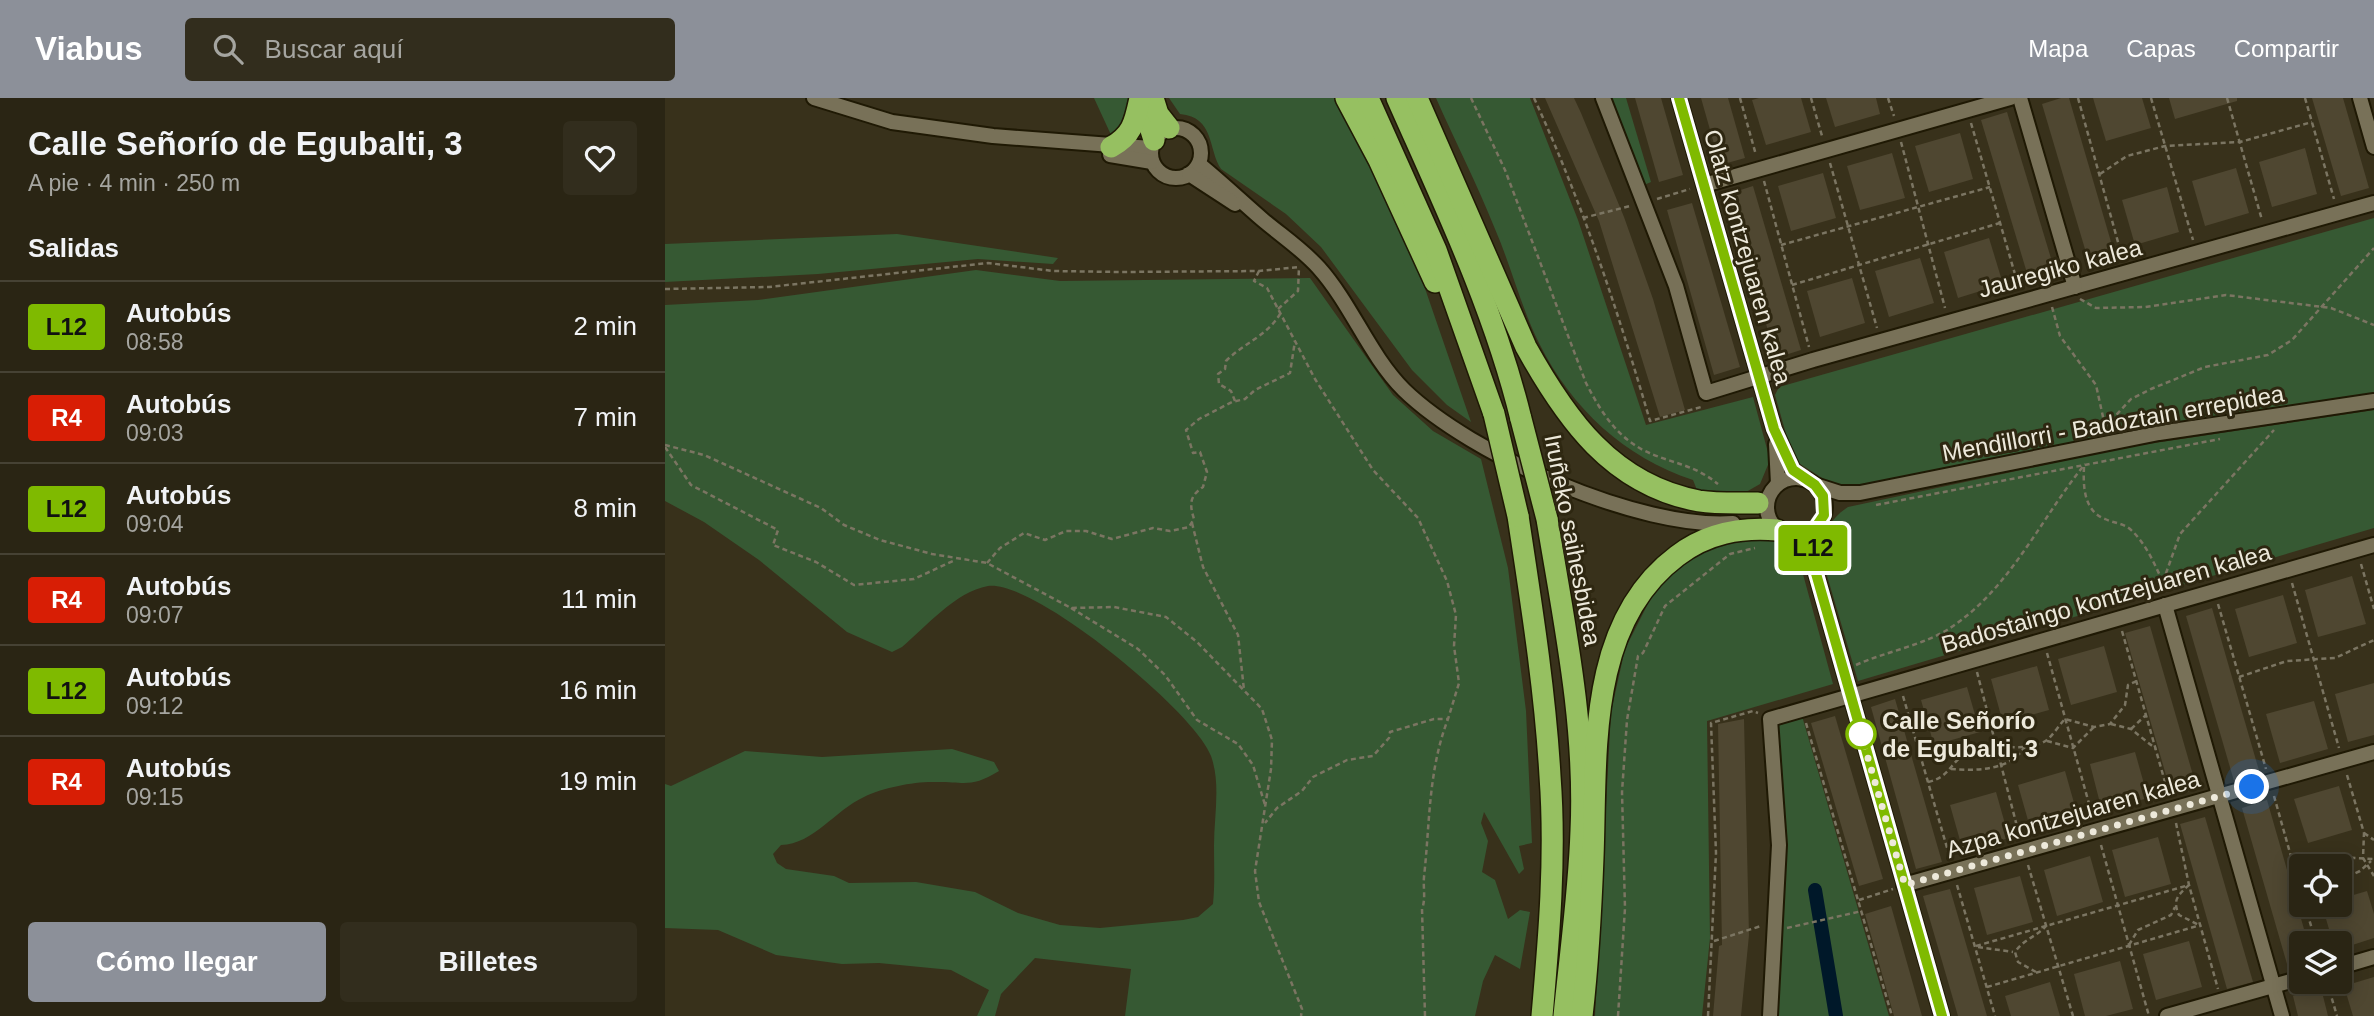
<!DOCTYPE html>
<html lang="es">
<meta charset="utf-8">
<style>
:root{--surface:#2a2514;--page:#322d1d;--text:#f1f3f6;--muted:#a5a5a0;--line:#464234;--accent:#8c9099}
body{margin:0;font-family:Arial,sans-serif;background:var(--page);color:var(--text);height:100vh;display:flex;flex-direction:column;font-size:26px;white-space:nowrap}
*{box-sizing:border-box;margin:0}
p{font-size:23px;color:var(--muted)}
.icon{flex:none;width:38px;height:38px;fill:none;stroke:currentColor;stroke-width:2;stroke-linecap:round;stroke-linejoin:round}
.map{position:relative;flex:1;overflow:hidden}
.side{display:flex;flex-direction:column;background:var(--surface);width:665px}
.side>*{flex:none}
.badge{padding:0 14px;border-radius:5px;font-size:24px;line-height:46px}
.tools{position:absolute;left:1624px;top:756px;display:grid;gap:14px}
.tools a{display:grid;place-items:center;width:63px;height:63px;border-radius:7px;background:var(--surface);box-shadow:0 4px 18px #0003,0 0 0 2px var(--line);font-size:35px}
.you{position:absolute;width:35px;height:35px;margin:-18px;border:5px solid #fff;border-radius:50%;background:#1a73e8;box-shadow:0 0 0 10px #1a73e833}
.map>.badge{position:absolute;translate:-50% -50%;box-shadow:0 0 0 4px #fff}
h2{padding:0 28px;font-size:26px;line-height:63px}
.round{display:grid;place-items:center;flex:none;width:74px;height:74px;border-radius:7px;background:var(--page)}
.headline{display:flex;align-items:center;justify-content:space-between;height:119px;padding:0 28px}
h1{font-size:33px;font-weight:700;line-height:52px}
.button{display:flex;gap:14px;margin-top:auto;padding:14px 28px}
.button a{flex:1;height:80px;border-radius:7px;background:var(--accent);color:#fff;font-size:28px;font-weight:700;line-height:80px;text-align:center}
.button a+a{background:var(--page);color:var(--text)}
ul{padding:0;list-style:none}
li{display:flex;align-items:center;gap:21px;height:91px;padding:0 28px;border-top:2px solid var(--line)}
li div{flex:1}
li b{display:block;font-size:26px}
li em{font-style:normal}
li .badge{min-width:77px;font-weight:700;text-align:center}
header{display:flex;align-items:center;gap:42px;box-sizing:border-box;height:98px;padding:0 35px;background:var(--accent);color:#fff}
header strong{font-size:33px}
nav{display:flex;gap:38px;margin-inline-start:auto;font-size:24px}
.search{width:490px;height:63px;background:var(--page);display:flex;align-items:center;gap:18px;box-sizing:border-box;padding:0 24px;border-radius:7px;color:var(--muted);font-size:26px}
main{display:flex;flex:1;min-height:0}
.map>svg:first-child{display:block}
.green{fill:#365933}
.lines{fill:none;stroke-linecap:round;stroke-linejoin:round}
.canal{stroke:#001829;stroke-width:14}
.building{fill:#4f4731}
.minor-casing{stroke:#1f1904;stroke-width:18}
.highway-casing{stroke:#1f1904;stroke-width:24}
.path{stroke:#7b7562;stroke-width:2.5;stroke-dasharray:5 3.5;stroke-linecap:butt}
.minor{stroke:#787158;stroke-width:14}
.highway{stroke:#96c061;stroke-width:21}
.highway-bridge-casing{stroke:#1f1904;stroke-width:24;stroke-linecap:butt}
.highway-bridge{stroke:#96c061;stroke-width:21}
.line-casing{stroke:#fff;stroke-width:16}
.line{stroke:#7fba00;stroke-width:10}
.walk{stroke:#ede9db;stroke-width:7;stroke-dasharray:0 12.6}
.stop-dot{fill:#fff;stroke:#7fba00;stroke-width:3.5}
.labels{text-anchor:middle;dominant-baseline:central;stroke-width:6;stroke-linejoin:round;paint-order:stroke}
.street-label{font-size:24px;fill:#ede9db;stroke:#2e2711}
.stop-label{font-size:24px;font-weight:bold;fill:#ede9db;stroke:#2e2711;text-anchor:start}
</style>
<header>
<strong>Viabus</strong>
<div class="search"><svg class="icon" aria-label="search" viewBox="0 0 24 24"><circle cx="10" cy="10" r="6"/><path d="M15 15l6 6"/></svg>Buscar aquí</div>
<nav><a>Mapa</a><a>Capas</a><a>Compartir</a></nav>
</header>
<main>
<section class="side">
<div class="headline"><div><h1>Calle Señorío de Egubalti, 3</h1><p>A pie · 4 min · 250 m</p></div><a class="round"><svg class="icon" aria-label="heart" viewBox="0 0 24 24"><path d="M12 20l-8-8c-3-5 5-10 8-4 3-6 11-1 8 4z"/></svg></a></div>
<h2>Salidas</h2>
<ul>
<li><span class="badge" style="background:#7fba00;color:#111">L12</span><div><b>Autobús</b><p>08:58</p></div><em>2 min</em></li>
<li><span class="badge" style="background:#d81e05;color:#fff">R4</span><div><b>Autobús</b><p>09:03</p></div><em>7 min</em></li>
<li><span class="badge" style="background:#7fba00;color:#111">L12</span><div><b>Autobús</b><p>09:04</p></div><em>8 min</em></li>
<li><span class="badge" style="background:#d81e05;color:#fff">R4</span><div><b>Autobús</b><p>09:07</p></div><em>11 min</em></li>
<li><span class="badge" style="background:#7fba00;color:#111">L12</span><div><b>Autobús</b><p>09:12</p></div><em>16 min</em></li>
<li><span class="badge" style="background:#d81e05;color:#fff">R4</span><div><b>Autobús</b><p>09:15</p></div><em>19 min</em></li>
</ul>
<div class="button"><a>Cómo llegar</a><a>Billetes</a></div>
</section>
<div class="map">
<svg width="1709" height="918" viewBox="0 0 1709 918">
<rect width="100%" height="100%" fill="#38311b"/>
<!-- green -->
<g class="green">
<path d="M429,0H468L466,18L447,39Z"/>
<path d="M504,0H672L754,173L806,324L782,307L747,272L656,149L621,116L556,71C543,52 550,19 515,16Z"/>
<path d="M771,0H865L913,122L981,327L1088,299L1105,362L1095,386L1081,394L1032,392L1028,382C959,359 907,311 874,245C856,209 846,168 830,131C812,86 790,43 771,0Z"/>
<path d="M944,0H961L986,84L979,87Z"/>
<path d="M1709,120V296L1461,335L1193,387L1177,388L1162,383L1132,364L1125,350L1110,297L1114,289Z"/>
<path d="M232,136L393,160L388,166L313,161L153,176L0,184V146Z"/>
<path d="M311,172L395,183L645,180L728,297L768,333L816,361L843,470L861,613L867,745L854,748L859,771L854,776L819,714L816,725L823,743L817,774L830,782L843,821L855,812L865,814L855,871L830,857L818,883L810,918H460L466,871L370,860L336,896L330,918H312L324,892L286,872L214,865L177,866L111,857L53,832L0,830V686L6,688L80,653L157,659L287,651L329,664L334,673C305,691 299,683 267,684C247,684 217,690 199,699C170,712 149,746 116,747L108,756L112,765L121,771L169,778L184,785L251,784L310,794L353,815L395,827L435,830L518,822L533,819L548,806C550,786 549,768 549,748C549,718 556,686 546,658C531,615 369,481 323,488C290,494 262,528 237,549L227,554L182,534L94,462L39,424L0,403V207L93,202Z"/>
<path d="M1709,312V430L1193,583L1156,457C1157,435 1166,420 1183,409L1463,349Z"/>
<path d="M1112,438L1130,447L1168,586L1042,623L1045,840L1037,918H930L946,614L960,551L992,488L1024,461L1058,442Z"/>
<path d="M1137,618L1224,918H1112L1118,750L1113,628Z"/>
</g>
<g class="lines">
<!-- canal -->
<path class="canal" d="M1150,792L1171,918"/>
</g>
<!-- building -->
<g class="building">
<path d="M880,0H909L916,15L959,119L988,201L1020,312L995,319L934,123Z"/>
<path d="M970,0H996L1018,77L994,84Z"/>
<path d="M1036,0H1063L1080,60L1055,67Z"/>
<path d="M1094,0H1136L1146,34L1101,47L1087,2Z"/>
<path d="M1161,0H1211L1215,16L1170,29Z"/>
<path d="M1396,0H1404L1451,161L1425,168L1377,6Z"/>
<path d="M1428,0H1477L1486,30L1441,43Z"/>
<path d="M1504,0H1572V3L1510,21Z"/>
<path d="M1647,0H1678L1704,90L1676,98Z"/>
<path d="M1342,14L1391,177L1365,185L1316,22Z"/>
<path d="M1295,35L1308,81L1264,94L1250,48Z"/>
<path d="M1640,50L1652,96L1607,109L1594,64Z"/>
<path d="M1227,55L1240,100L1195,112L1182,68Z"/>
<path d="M1571,70L1584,115L1540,128L1527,83Z"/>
<path d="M1158,75L1171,120L1126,133L1113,88Z"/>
<path d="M1088,88L1136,252L1111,260L1063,96Z"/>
<path d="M1502,89L1514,134L1470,147L1457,102Z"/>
<path d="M1027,105L1075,269L1049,277L1002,112Z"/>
<path d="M1324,140L1338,186L1293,200L1279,154Z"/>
<path d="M1255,160L1269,205L1224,219L1210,173Z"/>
<path d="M1187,180L1200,225L1155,239L1142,193Z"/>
<path d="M1687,478L1701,526L1653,539L1640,492Z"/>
<path d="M1618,497L1632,545L1584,559L1570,511Z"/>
<path d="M1547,510L1595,676L1569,683L1521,518Z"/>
<path d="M1485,528L1532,691L1507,698L1460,535Z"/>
<path d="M1439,548L1452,594L1406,607L1393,561Z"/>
<path d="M1372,568L1384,612L1338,625L1326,581Z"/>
<path d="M1709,585V637L1683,644L1670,596Z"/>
<path d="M1302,589L1315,634L1269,647L1256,602Z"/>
<path d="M1230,601L1277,764L1251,771L1206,609Z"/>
<path d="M1649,603L1663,651L1615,665L1601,616Z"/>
<path d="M1170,618L1218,781L1194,788L1146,625Z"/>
<path d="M1079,621L1084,837L1076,918H1048L1054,848L1057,847L1053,626Z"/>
<path d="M1470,654L1483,700L1437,713L1425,666Z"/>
<path d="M1400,673L1413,719L1366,733L1353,687Z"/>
<path d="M1674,688L1687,732L1643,745L1629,701Z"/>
<path d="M1331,694L1344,740L1298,753L1285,707Z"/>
<path d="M1602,702L1643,845H1636V869L1624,873L1577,710Z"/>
<path d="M1540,719L1588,884L1562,891L1515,726Z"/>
<path d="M1493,739L1506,786L1460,799L1447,752Z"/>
<path d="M1425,758L1438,804L1392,818L1379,772Z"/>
<path d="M1355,778L1368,824L1322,837L1309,790Z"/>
<path d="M1285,791L1322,918H1293L1258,798Z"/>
<path d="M1702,793L1709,816V840L1675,851V845H1668L1657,807H1675V801Z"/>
<path d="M1226,808L1257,918H1229L1200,816Z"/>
<path d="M1524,843L1537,889L1491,902L1478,856Z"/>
<path d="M1455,863L1468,911L1441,918H1420L1409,876Z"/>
<path d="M1709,879V918H1688L1679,888Z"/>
<path d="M1385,884L1395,918H1346L1340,898Z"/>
<path d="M1656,890L1663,918H1633L1628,898Z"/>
</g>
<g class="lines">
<!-- minor casing -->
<g class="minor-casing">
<g id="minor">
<path d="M149,0L227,24L328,38L486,50"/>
<path d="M938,0L1011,188L1041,295L1148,262L1709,105"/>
<path d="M1014,0L1109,331L1128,372L1138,381"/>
<path d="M1355,0L1410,189"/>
<path d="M1695,0L1709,49"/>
<circle cx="511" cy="55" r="25"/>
<path d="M445,57L487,64"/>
<path d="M534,66C556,84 576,103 598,122C617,138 637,151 654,170C687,207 704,257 739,292C806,357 975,432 1068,425"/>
<path d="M524,76L570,106"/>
<path d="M1039,87L1345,0"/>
<path d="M1111,346L1113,386"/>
<circle cx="1131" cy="409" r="29"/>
<path d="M1150,387L1175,395H1195L1494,335L1709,303"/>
<path d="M1148,433L1150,472L1277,918"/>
<path d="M1120,436L1134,448L1150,471"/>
<path d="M1500,507L1617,918"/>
<path d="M1239,787L1709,654"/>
<path d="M1675,869L1709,859"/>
<path d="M1105,918L1114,747L1105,621L1709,447"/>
<path d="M1502,918L1636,880"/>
</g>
</g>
<!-- highway casing -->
<g class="highway-casing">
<g id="highway">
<path d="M476,0L489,42"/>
<path d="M488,0L493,16L504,30"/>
<path d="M681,0L714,62L770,184"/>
<path d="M703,0L771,152L829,316"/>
<path d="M732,0C778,104 829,210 856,321"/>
<path d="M752,0L861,249C901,321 947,387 1034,403C1053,406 1074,405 1093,405"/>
<path d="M446,49C468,37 470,23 475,0"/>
<path d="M853,418C866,504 880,591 885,678C891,758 884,839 877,918"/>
<path d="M882,421C899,524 921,628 916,733C914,794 905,856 899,918"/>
<path d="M917,918C923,865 926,812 928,759C932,657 921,526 1012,458C1042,435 1075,429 1112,432"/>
</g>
</g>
<!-- path -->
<g class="path">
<path d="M806,0L840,72L921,285C935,312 950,337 978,352C1006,366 1027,365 1053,386"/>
<path d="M869,0C917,104 953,213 985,323L1036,309"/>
<path d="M1075,0L1091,57"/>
<path d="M1146,0L1157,38"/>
<path d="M1223,0L1229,18"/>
<path d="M1413,0L1458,162"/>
<path d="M1486,0L1528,142"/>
<path d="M1562,0L1597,122"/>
<path d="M1640,0L1669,101"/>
<path d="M1306,25L1354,190"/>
<path d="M1236,44L1280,210"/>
<path d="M1165,65L1212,230"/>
<path d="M1435,76L1462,58L1500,48L1575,44L1647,24"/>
<path d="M1099,83L1144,249"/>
<path d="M992,101L1025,91"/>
<path d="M918,120L965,108"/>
<path d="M1116,147L1325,89"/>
<path d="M594,173L589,183L602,190L650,281L708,372L753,420L782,483L791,517L789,548L794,585L783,621H769L725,634L724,640L708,658L682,662L648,679L637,693L612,710L600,725"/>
<path d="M1127,187L1335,125"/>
<path d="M0,191L104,189L323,165L388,173L454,174L594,173L634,169"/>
<path d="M1415,201L1431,210L1480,209L1561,197L1666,210L1709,227"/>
<path d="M1387,209L1395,238L1431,287L1440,328"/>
<path d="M613,211L633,193L634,169"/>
<path d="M570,303L566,293L554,286L553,276L560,271L561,263C579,245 602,238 615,216"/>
<path d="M1440,329L1466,301L1486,291L1540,269L1603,257L1627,242L1709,150"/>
<path d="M0,347L39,357L156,410L179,427L215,442L267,456L322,465L406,510L449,509L501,519L532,544L597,611L607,642L606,671L590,773L594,804L637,911L636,918"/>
<path d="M0,349L26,387L113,432L108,447L151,464L189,487L249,481L290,462"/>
<path d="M1419,369C1418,389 1419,413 1440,421C1448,425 1458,425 1465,431C1483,447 1492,472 1502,493"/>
<path d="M1211,407L1555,341"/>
<path d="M527,425L538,469L573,537L579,592"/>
<path d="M322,465L335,450L359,435L380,442L401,433H421L447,441L488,430L505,433L524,429L529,421C524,405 525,398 538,389L542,374L535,354L528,355L521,332L534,321L567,304L580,301L590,292L625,275L630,243"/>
<path d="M1696,466L1709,511"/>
<path d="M1627,485L1674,650"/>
<path d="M1503,492L1500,478L1515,436L1609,332"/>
<path d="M1553,506L1601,671"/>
<path d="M406,510L473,551L500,577L532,622L573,646L588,667L600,707"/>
<path d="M1457,533L1504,698"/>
<path d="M1382,555L1428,720"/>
<path d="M1191,567C1219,554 1260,547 1285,530C1345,491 1376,420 1420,366"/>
<path d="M1312,574L1355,740"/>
<path d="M1574,579L1622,563L1670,560L1709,542"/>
<path d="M1238,598L1285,760"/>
<path d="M1141,625L1227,918"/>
<path d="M1446,626L1466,631L1491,651"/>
<path d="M1466,631L1481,617"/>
<path d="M1382,643L1408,650L1429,629"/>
<path d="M1286,671C1312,673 1346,673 1361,647"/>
<path d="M1682,677L1699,735L1698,760L1709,778"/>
<path d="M1263,684C1285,679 1284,666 1301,655C1324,640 1360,658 1382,642C1389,636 1394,627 1400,621L1429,629L1445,626L1460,607L1463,587L1472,583"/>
<path d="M1609,698L1636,794"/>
<path d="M1511,725L1524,787L1553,891"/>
<path d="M1699,735L1709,742"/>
<path d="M1436,747L1484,918"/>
<path d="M1626,757L1709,761"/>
<path d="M1363,767L1408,918"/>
<path d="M1675,782L1695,773L1706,763"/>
<path d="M1292,787L1330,918"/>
<path d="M1194,802L1228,791"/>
<path d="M1640,807L1651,845"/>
<path d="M1122,830L1197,813"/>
<path d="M1049,843L1096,828"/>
<path d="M1464,847L1473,832L1506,817L1510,809"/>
<path d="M1311,848L1524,787C1513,797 1507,802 1514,817L1536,828"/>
<path d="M1313,849L1348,854"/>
<path d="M1371,874L1353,864L1350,854C1359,841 1371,839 1381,828"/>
<path d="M1662,884L1672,918"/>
<path d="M1322,889L1532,828"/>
<path d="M760,918L757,811C761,800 758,791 759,779C765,725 763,673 783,621"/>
<path d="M953,918L960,810L957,694L962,622L973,558L978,555L1000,508L1065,456L1090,450"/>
<path d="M1043,918L1051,755L1046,625L1088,613L1093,615"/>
</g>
<!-- minor -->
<use href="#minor" class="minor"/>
<!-- highway -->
<use href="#highway" class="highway"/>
<!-- highway-bridge casing -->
<g class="highway-bridge-casing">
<g id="highway-bridge">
<path d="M829,316L853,418"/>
<path d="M856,321L882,421"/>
</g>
</g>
<!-- highway-bridge -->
<use href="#highway-bridge" class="highway-bridge"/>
</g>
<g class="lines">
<!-- line casing -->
<g class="line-casing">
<path id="line" d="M1014,0L1109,331L1128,372L1150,387L1158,398L1159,417L1148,433L1150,472L1277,918"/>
</g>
<!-- line -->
<use href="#line" class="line"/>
<!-- walk -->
<path class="walk" d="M1196,636L1240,787L1587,689"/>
</g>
<!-- markers -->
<circle class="stop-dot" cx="1196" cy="636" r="14"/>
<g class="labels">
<!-- street labels -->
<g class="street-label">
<text transform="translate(1083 159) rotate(74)">Olatz kontzejuaren kalea</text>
<text transform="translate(1395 170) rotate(-15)">Jauregiko kalea</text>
<text transform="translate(1448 325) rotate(-10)">Mendillorri - Badoztain errepidea</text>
<text transform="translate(908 442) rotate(79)">Iruñeko saihesbidea</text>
<text transform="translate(1441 500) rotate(-16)">Badostaingo kontzejuaren kalea</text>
<text transform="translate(1408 716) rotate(-16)">Azpa kontzejuaren kalea</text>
</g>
<!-- stop labels -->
<g class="stop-label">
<text x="1217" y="622">Calle Señorío<tspan x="1217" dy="28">de Egubalti, 3</tspan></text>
</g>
</g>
</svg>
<div class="tools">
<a><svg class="icon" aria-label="locate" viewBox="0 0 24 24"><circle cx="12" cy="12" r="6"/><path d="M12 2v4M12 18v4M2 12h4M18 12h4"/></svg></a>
<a><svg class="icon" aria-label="layers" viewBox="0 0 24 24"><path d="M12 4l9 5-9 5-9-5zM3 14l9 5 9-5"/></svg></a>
</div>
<div class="you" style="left:1587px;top:689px"></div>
<b class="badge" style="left:1148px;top:450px;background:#7fba00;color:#111">L12</b>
</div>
</main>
